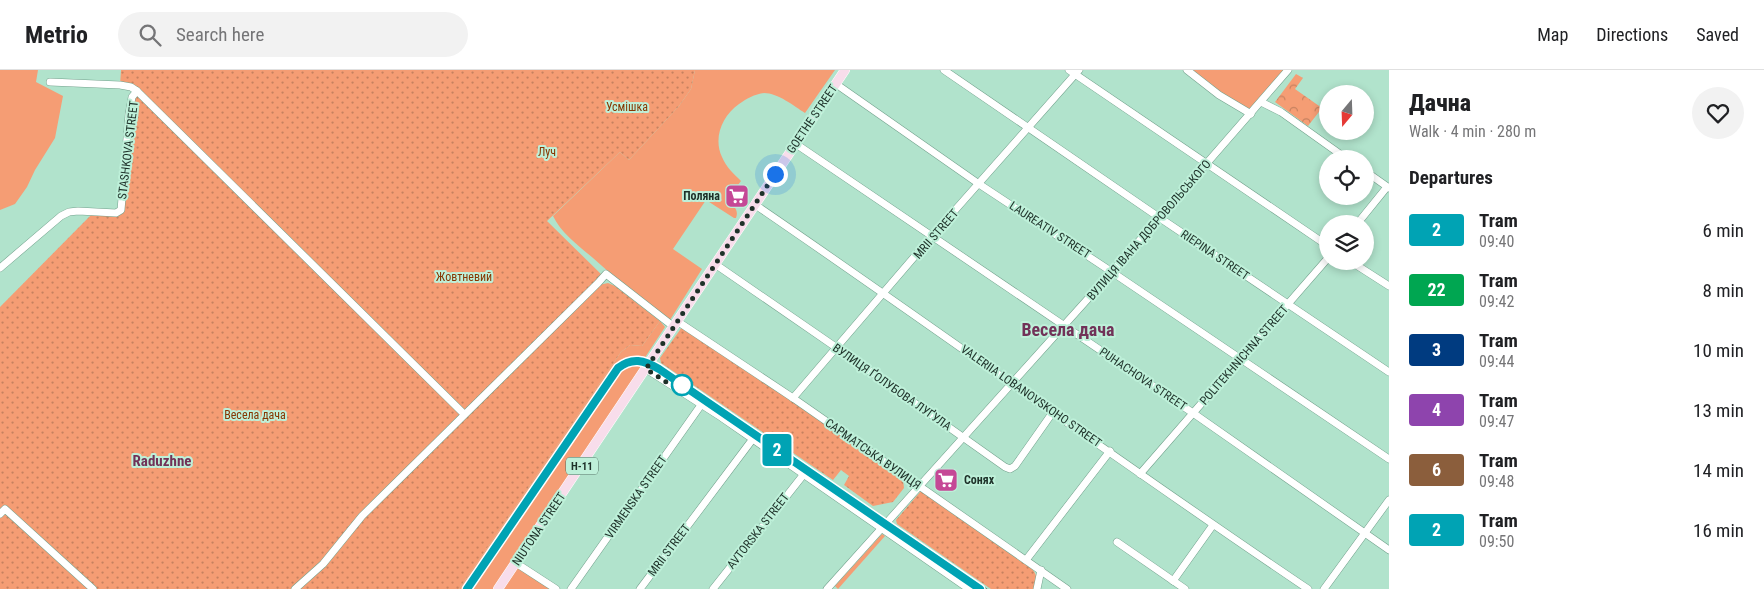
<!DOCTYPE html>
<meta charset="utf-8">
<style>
:root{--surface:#fff;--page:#f2f2f2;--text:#202124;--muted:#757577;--line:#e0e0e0}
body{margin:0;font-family:"Roboto Condensed",sans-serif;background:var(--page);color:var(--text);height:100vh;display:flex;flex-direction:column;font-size:19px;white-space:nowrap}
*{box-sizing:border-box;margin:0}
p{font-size:16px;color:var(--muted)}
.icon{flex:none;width:28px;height:28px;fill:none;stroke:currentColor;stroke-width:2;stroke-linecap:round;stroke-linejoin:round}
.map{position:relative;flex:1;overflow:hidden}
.sheet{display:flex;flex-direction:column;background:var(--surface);width:375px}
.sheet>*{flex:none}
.badge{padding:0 10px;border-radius:4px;font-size:18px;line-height:32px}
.needle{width:32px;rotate:199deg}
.tools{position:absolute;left:1319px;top:15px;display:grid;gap:10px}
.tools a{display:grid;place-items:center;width:55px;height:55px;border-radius:50%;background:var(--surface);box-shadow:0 2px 8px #0003;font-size:25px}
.you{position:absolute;width:25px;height:25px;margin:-12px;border:4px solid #fff;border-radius:50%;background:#1a73e8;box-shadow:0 0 0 8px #1a73e833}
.map>.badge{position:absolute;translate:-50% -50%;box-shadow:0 0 0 2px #fff}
h2{padding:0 20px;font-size:19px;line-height:45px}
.round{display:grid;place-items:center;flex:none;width:52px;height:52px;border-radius:26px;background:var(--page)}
.headline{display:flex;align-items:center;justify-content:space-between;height:85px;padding:0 20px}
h1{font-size:24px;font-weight:800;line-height:38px}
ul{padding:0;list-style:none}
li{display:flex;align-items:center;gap:15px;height:60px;padding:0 20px}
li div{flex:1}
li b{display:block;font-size:19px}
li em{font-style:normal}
li .badge{min-width:55px;font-weight:700;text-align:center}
header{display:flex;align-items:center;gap:30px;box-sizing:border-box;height:70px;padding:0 25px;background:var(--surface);border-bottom:1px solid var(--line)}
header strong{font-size:24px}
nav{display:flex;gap:28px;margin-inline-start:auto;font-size:18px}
.search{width:350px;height:45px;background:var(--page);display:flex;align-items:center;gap:12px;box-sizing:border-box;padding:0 18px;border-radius:28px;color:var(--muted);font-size:19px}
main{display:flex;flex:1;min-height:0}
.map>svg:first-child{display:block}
.green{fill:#f59d74}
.forest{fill:url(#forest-crowns)}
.garden{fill:url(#garden-dots)}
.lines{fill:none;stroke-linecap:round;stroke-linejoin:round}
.minor-casing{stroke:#72a18c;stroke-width:8}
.major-casing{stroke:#fff;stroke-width:10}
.minor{stroke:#fff;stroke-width:7}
.major{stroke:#f8ddeb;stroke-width:9}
.tram{stroke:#618273;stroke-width:1}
.line-casing{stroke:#fff;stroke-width:11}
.line{stroke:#00a3b4;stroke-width:8}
.walk{stroke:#1e3129;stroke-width:5;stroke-dasharray:0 9}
.stop-dot{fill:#fff;stroke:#00a3b4;stroke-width:2.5}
.labels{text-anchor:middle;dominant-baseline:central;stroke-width:4;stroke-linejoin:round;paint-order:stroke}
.shield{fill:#bef0d9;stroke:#4e6a5e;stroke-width:1}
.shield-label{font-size:11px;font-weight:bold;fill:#1e3129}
.park-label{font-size:12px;fill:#863602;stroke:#bef0d9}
.street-label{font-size:12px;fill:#1e3129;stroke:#bef0d9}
.poi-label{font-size:12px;font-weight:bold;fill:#1e3129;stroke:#bef0d9;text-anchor:end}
.quarter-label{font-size:15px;font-weight:bold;fill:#713258;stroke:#bef0d9}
.district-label{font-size:18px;font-weight:bold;fill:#713258;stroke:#bef0d9}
</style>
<header>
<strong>Metrio</strong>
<div class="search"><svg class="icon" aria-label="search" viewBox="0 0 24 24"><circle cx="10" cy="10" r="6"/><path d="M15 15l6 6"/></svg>Search here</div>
<nav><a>Map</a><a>Directions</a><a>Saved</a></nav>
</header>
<main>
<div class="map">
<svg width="1389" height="519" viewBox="0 0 1389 519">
<defs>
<pattern id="forest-crowns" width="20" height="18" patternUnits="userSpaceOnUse" patternTransform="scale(1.25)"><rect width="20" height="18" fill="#f59d74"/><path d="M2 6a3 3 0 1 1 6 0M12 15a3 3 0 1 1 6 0" fill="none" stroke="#c6815f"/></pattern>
<pattern id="garden-dots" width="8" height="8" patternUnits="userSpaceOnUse" patternTransform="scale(1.25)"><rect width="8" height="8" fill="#f59d74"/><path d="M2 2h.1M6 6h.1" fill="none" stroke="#c6815f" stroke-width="1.8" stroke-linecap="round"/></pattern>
</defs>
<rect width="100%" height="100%" fill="#b1e3cc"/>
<!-- green -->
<g class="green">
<path d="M0,0H38L36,12L63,26L55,68L35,100L27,117L15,134L0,140Z"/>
<path d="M695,0H835L805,43C794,36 778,23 764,23C755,24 746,29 739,34C722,46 713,68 722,87C726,97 734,104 741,111L731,124L729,130C734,137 739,140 736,148H734L706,130L673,179L702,199L670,250C642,232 618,210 593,188C579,176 561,163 553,146L620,82L629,90L679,36L691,19Z"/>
<path d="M1187,0H1288L1251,44Z"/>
<path d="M660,251L665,257L646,286L643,298L493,519H459L621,282L630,275L642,276Z"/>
<path d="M882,464L885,466L838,519L835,516Z"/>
<path d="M519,494L556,519H502Z"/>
</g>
<!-- forest -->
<path class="forest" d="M1296,4L1303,8L1295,19L1322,38L1308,56L1275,32Z"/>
<!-- garden -->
<g class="garden">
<path d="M121,0H695L691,19L679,36L629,90L620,82L547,151L603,206L599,215L608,213L615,216L660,251L642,276L630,275L621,282L459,519H0V237L94,142L121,140L129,44L137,21L120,15Z"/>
<path d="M682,257H685L901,406L903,410L904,418L893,432L873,436L844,415L849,406L841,400L833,410L661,293L660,288Z"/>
<path d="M921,421L1032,499C1038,506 1037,511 1035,519H991L897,454L896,450Z"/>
</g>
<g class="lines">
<!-- minor casing -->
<g class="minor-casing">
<g id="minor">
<path d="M944,0L1160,148L1389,302"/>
<path d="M1069,0L1328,176"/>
<path d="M1187,0L1219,25L1251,44"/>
<path d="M50,12L120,15L131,17L137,21L464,344"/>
<path d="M836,14L979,114L1112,202L1389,389"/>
<path d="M1261,32L1281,42L1347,89"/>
<path d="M796,74L1193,343L1389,480"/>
<path d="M1365,101L1389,118"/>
<path d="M754,134C940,261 1122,394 1308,519"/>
<path d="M1357,154L1387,117"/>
<path d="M1350,191L1389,216"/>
<path d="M715,194L837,278L1005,397L1010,399L1015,396L1053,342"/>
<path d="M0,198L61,146L69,142L78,141L116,143L121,140L129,44L132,27L137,21"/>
<path d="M677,251L793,328L1067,519"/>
<path d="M646,299L721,347L969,519"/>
<path d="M793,328L933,165L1079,0"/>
<path d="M1140,404L1328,188"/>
<path d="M0,444L5,439L93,519"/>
<path d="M1117,472L1185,519"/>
<path d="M1026,490L1110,381"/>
<path d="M516,493L556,519"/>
<path d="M1173,511L1213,455"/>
<path d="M295,519L323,494L362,446L598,213L606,204L674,257"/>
<path d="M571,519L701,335"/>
<path d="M640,519L752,370"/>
<path d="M713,519L804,404"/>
<path d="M827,519L1112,202L1288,0"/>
<path d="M1037,519L1041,500"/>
<path d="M1324,519L1389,430"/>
</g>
</g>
<!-- major casing -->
<g class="major-casing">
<path id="major" d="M498,519L845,0"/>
</g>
<!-- minor -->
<use href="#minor" class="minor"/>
<!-- major -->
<use href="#major" class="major"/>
<!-- tram -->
<path class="tram" d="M463,519L616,296C630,284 646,286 661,296L987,519"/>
</g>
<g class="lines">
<!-- line casing -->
<g class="line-casing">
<path id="line" d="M467,519L618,298C632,287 644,290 659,299L980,519"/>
</g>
<!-- line -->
<use href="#line" class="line"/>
<!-- walk -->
<path class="walk" d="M682,315L674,317L646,299L775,104"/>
</g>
<!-- icons -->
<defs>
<g id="supermarket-square" transform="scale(1.25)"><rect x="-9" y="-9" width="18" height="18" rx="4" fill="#c54896" stroke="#bef0d9"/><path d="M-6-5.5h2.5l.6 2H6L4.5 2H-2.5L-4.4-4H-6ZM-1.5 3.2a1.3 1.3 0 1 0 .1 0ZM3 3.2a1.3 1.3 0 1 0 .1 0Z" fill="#fff"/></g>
</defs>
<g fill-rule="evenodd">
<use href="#supermarket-square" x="737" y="126"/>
<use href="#supermarket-square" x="946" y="410"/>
</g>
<!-- markers -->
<circle class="stop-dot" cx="682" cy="315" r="10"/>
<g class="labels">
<!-- shield labels -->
<rect class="shield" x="566" y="387.5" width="32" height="17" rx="4"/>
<g class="shield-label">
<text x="582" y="396">Н-11</text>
</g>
<!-- park labels -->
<g class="park-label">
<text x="627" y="37">Усмішка</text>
<text x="547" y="82">Луч</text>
<text x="464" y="207">Жовтневий</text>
<text x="255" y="345">Весела дача</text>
</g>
<!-- street labels -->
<g class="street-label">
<text transform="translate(812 49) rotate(-56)">GOETHE STREET</text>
<text transform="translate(128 80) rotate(-83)">STASHKOVA STREET</text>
<text transform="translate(1050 160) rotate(33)">LAUREATIV STREET</text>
<text transform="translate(1149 160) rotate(-49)">ВУЛИЦЯ ІВАНА ДОБРОВОЛЬСЬКОГО</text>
<text transform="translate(936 164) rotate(-49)">MRII STREET</text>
<text transform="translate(1215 185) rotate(34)">RIEPINA STREET</text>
<text transform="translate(1244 285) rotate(-49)">POLITEKHNICHNA STREET</text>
<text transform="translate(1143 309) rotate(34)">PUHACHOVA STREET</text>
<text transform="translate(892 317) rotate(35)">ВУЛИЦЯ ҐОЛУБОВА ЛУҐУЛА</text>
<text transform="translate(1031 326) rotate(35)">VALERIIA LOBANOVSKOHO STREET</text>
<text transform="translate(873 384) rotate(35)">САРМАТСЬКА ВУЛИЦЯ</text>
<text transform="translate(636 427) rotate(-55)">VIRMENSKA STREET</text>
<text transform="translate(539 459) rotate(-56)">NIUTONA STREET</text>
<text transform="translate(758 461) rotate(-52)">AVTORSKA STREET</text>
<text transform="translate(669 480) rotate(-53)">MRII STREET</text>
</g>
<!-- poi labels -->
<g class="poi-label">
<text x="720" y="126">Поляна</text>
<text x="964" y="410" text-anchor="start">Сонях</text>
</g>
<!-- quarter labels -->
<g class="quarter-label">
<text x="162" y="391">Raduzhne</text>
</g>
<!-- district labels -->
<g class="district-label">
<text x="1068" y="259">Весела дача</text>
</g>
</g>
</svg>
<div class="tools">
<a><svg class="needle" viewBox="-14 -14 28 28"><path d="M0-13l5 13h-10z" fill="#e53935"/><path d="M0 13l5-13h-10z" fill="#757577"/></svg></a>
<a><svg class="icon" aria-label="locate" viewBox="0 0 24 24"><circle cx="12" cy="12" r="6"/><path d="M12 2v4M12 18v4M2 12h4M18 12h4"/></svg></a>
<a><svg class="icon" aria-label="layers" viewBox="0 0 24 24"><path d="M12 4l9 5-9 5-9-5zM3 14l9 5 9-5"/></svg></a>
</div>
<div class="you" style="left:775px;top:104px"></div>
<b class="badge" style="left:777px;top:380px;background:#00a3b4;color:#fff">2</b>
</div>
<section class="sheet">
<div class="headline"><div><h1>Дачна</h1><p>Walk · 4 min · 280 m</p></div><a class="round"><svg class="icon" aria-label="heart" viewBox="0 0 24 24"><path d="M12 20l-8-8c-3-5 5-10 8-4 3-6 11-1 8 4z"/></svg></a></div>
<h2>Departures</h2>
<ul>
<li><span class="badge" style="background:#00a3b4;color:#fff">2</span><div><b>Tram</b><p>09:40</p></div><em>6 min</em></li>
<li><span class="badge" style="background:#00a651;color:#fff">22</span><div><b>Tram</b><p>09:42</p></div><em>8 min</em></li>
<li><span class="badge" style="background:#003b80;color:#fff">3</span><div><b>Tram</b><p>09:44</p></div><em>10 min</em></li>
<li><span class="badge" style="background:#8e44ad;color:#fff">4</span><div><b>Tram</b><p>09:47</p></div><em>13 min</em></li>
<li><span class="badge" style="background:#8b5e3c;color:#fff">6</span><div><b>Tram</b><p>09:48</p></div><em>14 min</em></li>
<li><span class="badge" style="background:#00a3b4;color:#fff">2</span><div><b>Tram</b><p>09:50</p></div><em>16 min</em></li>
</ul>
</section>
</main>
